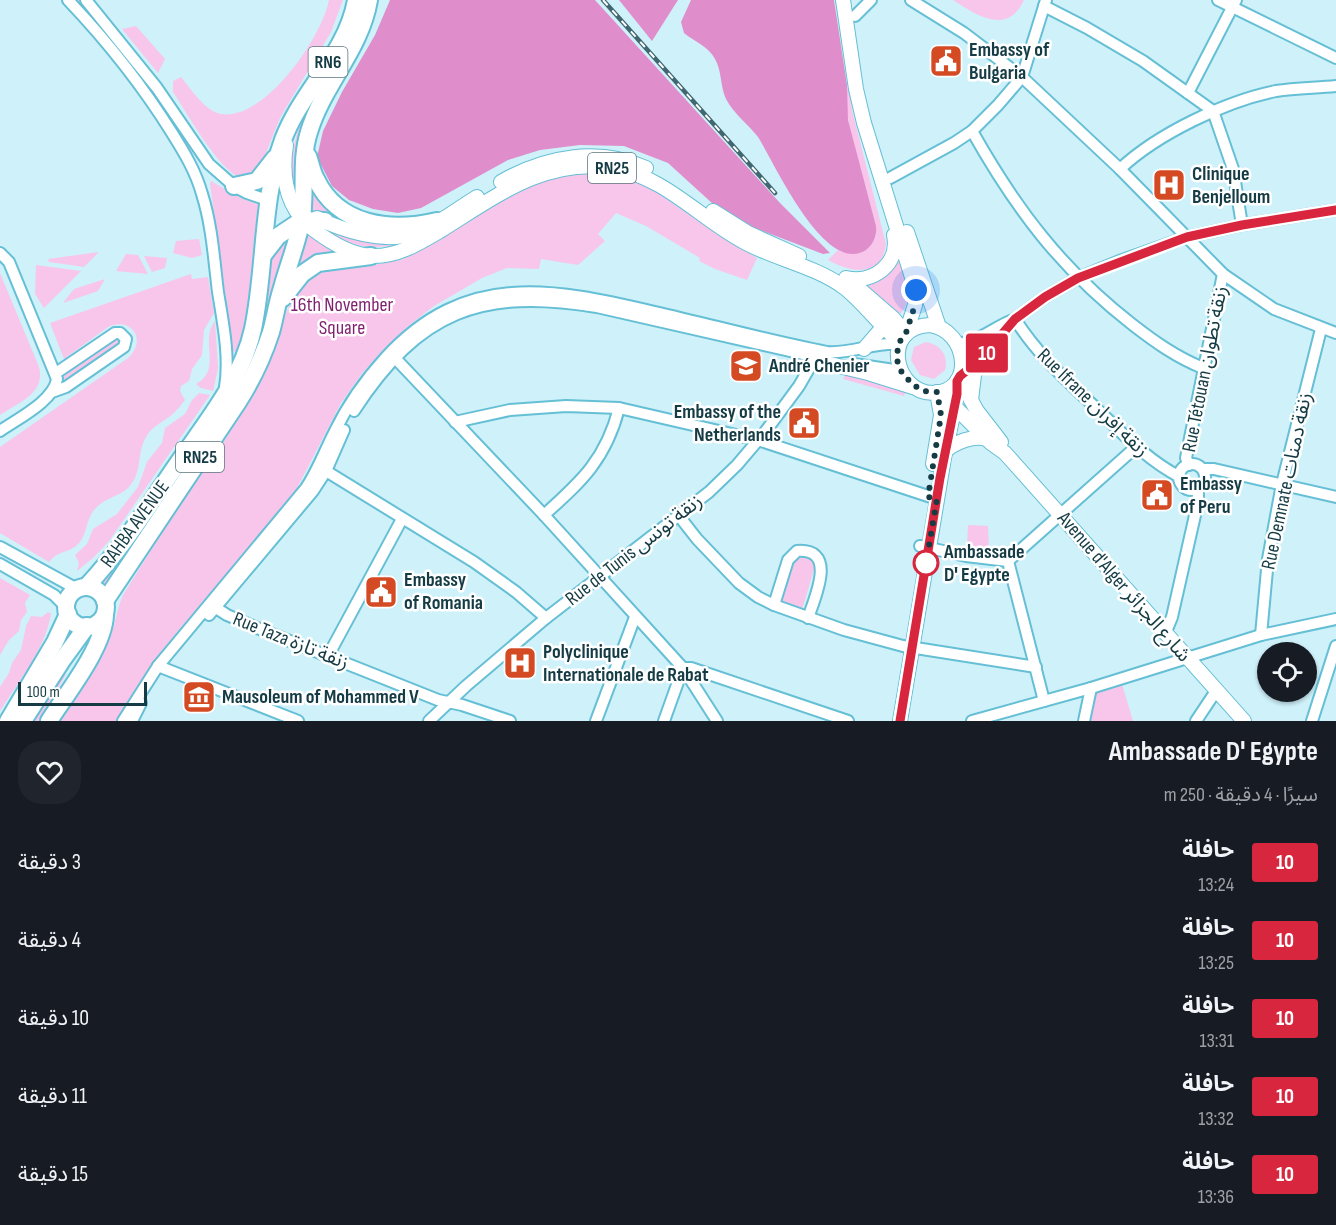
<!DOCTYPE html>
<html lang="ar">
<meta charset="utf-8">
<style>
:root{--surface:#171b24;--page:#20242c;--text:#f1f3f6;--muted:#9ea1a6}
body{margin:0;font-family:"Sofia Sans Condensed","Noto Sans Arabic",sans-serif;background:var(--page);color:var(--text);direction:rtl;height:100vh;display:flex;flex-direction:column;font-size:22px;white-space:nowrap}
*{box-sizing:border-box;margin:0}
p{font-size:20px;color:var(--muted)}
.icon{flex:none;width:33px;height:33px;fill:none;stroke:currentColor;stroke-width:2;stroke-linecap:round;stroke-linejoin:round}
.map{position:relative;height:721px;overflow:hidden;direction:ltr}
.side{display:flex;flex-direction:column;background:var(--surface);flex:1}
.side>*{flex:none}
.badge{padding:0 12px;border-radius:4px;font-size:21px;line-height:39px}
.controls{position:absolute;left:1257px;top:642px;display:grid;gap:12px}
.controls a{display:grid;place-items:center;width:60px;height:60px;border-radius:50%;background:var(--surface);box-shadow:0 2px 4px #0004;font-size:30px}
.scale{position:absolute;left:18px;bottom:15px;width:129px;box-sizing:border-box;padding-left:6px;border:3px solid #153c45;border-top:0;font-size:16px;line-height:21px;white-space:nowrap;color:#153c45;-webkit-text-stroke:4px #fff;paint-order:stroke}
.you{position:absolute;width:30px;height:30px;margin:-15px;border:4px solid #fff;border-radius:50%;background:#1a73e8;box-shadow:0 0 0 9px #1a73e833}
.map>.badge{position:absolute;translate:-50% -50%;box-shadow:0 0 0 3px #fff}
.round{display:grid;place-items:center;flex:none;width:63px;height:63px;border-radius:24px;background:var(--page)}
.headline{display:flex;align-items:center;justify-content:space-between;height:102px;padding:0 18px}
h1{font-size:28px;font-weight:700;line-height:45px}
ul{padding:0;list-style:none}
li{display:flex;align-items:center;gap:18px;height:78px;padding:0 18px}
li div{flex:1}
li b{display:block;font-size:22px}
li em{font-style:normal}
li .badge{min-width:66px;font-weight:700;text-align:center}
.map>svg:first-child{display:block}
.green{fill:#f8c6ea}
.forest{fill:#e08dcc}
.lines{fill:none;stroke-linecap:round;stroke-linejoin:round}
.minor-casing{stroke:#65bfd5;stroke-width:14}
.major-casing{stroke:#65bfd5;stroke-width:16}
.highway-casing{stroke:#65bfd5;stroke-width:20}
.minor{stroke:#fff;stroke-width:10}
.major{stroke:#fff;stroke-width:14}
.highway{stroke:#fff;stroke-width:16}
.rail-casing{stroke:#416770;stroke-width:4.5}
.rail{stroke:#fff;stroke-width:2;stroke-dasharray:7;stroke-linecap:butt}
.line-casing{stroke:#fff;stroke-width:14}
.line{stroke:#d7263d;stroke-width:9}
.walk{stroke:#153c45;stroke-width:6;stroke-dasharray:0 10.8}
.stop-dot{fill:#fff;stroke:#d7263d;stroke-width:3}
.labels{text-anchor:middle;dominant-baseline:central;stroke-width:5;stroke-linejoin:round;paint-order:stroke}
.shield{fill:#fff;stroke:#5b767d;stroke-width:1.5}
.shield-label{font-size:18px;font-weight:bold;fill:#153c45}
.poi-label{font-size:20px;font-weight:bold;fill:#153c45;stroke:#fff;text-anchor:start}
.park-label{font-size:20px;fill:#7f1f6e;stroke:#fff}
.street-label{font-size:20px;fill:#153c45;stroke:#fff}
.stop-label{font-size:20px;font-weight:bold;fill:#153c45;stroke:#fff;text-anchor:start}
</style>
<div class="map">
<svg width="1336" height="721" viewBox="0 0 1336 721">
<rect width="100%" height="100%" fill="#cff1fa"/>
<!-- green -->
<g class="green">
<path d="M76,0H79C112,37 143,76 171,117C179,128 188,140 192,153L164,112L97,25Z"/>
<path d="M329,0H343L331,32L280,118L258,173C252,175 245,179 240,177C219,171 186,111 173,92V81L181,77C191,89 205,111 221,114C265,121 322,37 329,0Z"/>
<path d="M953,0H1024C1007,37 975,14 953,0Z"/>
<path d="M136,26L165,59L158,73L122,29Z"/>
<path d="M847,88L849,91L853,114L886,244C882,278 851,273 828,260L838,250L842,252L872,244L876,235V226L850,132L847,110Z"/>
<path d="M310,103L312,104L298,184H293C289,154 296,130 310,103Z"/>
<path d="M584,172L611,174L649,187L723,238L757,258L747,280L715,269L699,261L700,258L646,226L616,213L598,234L605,241L578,265L541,259L539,269L507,268L482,278L434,306L407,327L383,350L361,375L341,403L295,492L163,649L134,692L117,721H57C74,696 93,671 107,645C115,629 116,611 123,595L179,505L225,440L245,404L297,289L320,268L380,264L403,259L424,249L490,207L533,184L558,176Z"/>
<path d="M211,181L241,198L262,206L244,328L236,352L233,351L210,184Z"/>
<path d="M315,189L338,217H337L309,209V191Z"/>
<path d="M303,230L349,253L293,275Z"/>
<path d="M328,230C359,239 370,245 403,241V244C371,250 355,248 327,231Z"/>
<path d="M292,232C278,285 265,338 240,386L106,585L102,582C133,544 159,503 187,463C208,432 232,401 245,366C251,350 256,334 259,318C265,286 263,252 292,232Z"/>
<path d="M199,239L202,255L192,258L173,253L176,241Z"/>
<path d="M99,252L84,267L49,262L48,259Z"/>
<path d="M900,253C905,272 916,296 901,313H896L862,284Z"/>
<path d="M126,254L138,255L148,274L116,271Z"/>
<path d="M144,256L167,258L165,268L152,272Z"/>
<path d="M36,265L81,271L44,308L35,294Z"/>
<path d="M0,273L39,367C46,393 18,403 0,415Z"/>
<path d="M191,274L192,279L208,277L214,313L204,330L202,355L192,369L189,381L181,386L180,391L185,400C180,406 175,413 169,417C159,424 150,428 145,439C137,454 142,473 129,487C118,498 101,498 92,513C85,524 87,537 76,546C67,553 57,551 49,562L0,533V447L128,358C148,340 131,316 108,327L64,359L50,323Z"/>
<path d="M105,279L98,291L63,303L74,289Z"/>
<path d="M215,321L218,368L213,391L201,388L196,384C223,370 199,340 215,321Z"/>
<path d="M118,338L120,339L122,344L65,383L62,380L64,376Z"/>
<path d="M926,342C940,344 949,356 945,370L934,379L920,375L911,360L914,347Z"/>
<path d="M847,371L906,390L904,396L843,379Z"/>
<path d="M199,393L210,395L109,541L94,557L77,571L79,563L75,555L87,544L93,529L117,514L138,487L147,462L162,443L165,428L185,414L192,400Z"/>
<path d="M968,525L988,526L989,550L967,546Z"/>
<path d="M799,555L812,557L815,566L802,610L781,602L793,559Z"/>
<path d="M0,578L30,595L25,603L27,612L21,620L19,631L9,640L0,655Z"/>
<path d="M48,612L51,614C45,650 18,682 0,711V687L9,673L12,663L21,650L26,626L31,616L42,617Z"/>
<path d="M64,673L66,674L41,721H33Z"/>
<path d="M1122,684L1133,721H1091C1088,690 1093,691 1122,684Z"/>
</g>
<!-- forest -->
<g class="forest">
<path d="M390,0H595L780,203L830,253L823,254L752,227L713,204L668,163L624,146L580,145L540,150L508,160L421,208L398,213L373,209L349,200L332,186L317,157L323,131L342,92L375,35Z"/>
<path d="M619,0H678L652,41Z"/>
<path d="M691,0H834L847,85L848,120L876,226C877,235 874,244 866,250C825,277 774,162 758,137C748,124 733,113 726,99C720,86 722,71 715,59C708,46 695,42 684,33L681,22Z"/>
</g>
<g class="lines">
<!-- minor casing -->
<g class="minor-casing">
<g id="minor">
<path d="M68,0C107,41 142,85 172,133C184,152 196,172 202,194C212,225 214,260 218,292C223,323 230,357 225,387"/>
<path d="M86,0L157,88L209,164L234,186L247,193L270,201"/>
<path d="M911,0L964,33L1022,77L1120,169L1223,274L1274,309L1336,333"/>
<path d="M1218,0L1336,58"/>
<path d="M1044,6L1087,28L1143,61L1213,111L1233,169L1242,225"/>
<path d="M855,16L871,0"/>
<path d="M1188,93L1236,0"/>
<path d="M972,131C1016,209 1061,269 1133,325C1155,342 1176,357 1203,368"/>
<path d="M1120,169C1157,134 1226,101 1276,91C1296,88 1316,88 1336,86"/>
<path d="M890,178L954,143L972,131L998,105L1022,77L1046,0"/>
<path d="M0,253L9,262L57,379C54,401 17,419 0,431"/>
<path d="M1015,319C1036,353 1066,380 1095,407C1122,433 1147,460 1180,477"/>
<path d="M957,344C979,342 994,327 1015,319"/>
<path d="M395,358L544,515L683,668L717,721"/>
<path d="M854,364L901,371"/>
<path d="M975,365L1015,319L1045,297L1078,278L1122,260L1187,237L1242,225L1336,210"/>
<path d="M52,392L66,387L124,347L126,339L120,333H115L56,373"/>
<path d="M354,411C419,311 481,288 597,307L821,358"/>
<path d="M455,422L510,410L566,406L619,408L758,440L937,499"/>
<circle cx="1192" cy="477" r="13"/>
<path d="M1189,465L1186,458L1223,274"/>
<path d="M1203,469H1214L1336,497"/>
<path d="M326,471L474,562L516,592L546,618"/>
<path d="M544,515C582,481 606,459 619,408"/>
<path d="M679,516L697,539L739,583L758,597L774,605L844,630L903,646L1036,667"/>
<path d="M920,546L966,556L1008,561"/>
<path d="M0,547L77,589"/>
<path d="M1008,561L1136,447"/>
<path d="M1008,561L1044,701"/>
<path d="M0,564L54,595L67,608"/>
<path d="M210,604L227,615L262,630L438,700L462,705L510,721"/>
<path d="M774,605L788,560L797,551C838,548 815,597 808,618"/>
<path d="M209,615L313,491L326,471L344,430"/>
<path d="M1165,634L1172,617L1198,502V488"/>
<path d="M1261,635L1268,559L1282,484L1321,329"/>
<path d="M328,656L402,519"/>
<path d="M158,666L298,721"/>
<path d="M123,721L158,666L306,488C318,470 325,450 335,431C348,404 366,379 386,357C466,270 552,288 655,312C712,325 770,341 827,352C852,354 874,342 899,344"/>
<path d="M132,721L141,703"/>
<path d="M429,721L466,686L546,618L709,492L737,465L765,432L799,386L818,353"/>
<path d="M596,721L635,617"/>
<path d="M664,721L683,668H691L848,721"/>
<path d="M972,721L1091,688L1261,635L1336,619"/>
<path d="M1084,721L1091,688"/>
<path d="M1196,721L1216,691"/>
<path d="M1312,721L1336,646"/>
</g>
</g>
<!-- major casing -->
<g class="major-casing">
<g id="major">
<path d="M843,0L856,89L864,123L916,290L915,305L906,333"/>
<path d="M286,145C281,178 287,209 314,230C330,242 351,255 372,256C398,257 421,242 443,229C496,196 547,157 613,168C666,177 700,219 746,243C778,260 815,266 845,288C865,304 880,326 900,342"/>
<path d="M501,182C546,156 598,147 646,168"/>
<path d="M713,211L748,233L799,256"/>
<path d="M317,218C344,231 383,243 412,234C435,227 457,209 477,197"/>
<path d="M907,232L939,327"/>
<path d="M846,278C873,284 900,264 894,235"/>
<path d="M856,286L893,318L906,334"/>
<path d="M930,325C968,330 976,392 933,393C894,393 880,327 930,325Z"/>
<path d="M864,349L883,327"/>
<path d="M815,357L826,363L868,373L913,387"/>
<path d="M959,378L977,411L1001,442"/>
<path d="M940,392L991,443L1005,453L1244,721"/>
<path d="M971,400L974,375L980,360"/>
<path d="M945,451C956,442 973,435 987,439"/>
<path d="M933,464L941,415L937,392"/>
<path d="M900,721L944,458L957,395V381"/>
</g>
</g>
<!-- highway casing -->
<g class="highway-casing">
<g id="highway">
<path d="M308,156C311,164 312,172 316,179C338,226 391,232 437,221"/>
<path d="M234,186L257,181L275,158"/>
<path d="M264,254L278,236L302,220L325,221"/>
<path d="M283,298L302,274L318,263L371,256"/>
<path d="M86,587C122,549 149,505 178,463C207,421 242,379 253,329C266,267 261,200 283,140C301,91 347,53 356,0"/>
<circle cx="86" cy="607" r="20"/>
<path d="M105,601L238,402C252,380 263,357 271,332C275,318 277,303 282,288C288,265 298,242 302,218C306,189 300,160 309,132C323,85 361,49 369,0"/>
<path d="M8,721L55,642L68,614"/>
<path d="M23,721L63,659L87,626"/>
<path d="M49,721C67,693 104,647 105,615"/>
</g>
</g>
<!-- minor -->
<use href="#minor" class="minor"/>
<!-- major -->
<use href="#major" class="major"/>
<!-- highway -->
<use href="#highway" class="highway"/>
<!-- rail casing -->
<g class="rail-casing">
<path id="rail" d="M603,0L775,193"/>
</g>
<!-- rail -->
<use href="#rail" class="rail"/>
</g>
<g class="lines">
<!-- line casing -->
<g class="line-casing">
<path id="line" d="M900,721L940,478L957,394V381L960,376L980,360L1015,319L1045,297L1078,278L1187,237L1242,225L1336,210"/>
</g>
<!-- line -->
<use href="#line" class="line"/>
<!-- walk -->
<path class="walk" d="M916,290L915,305L906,333L898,344L897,360L901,371L912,384L923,391L937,392L941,415L928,497L937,499L925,569L926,563"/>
</g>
<!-- icons -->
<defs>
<g id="civic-square" transform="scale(1.725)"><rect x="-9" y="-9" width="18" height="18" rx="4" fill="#d44b23" stroke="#fff"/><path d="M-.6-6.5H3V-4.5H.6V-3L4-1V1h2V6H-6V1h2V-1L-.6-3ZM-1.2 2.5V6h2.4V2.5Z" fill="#fff"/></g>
<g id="hospital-square" transform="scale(1.725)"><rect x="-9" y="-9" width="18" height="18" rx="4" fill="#d44b23" stroke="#fff"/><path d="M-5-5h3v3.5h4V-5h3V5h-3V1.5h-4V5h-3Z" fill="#fff"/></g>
<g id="school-square" transform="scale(1.725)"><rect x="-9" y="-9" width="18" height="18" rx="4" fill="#d44b23" stroke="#fff"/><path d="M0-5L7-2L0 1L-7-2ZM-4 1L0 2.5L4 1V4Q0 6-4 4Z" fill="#fff"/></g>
<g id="museum-square" transform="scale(1.725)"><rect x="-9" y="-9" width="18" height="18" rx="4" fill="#d44b23" stroke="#fff"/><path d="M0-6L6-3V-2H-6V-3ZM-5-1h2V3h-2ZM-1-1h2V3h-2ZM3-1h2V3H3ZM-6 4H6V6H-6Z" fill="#fff"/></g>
</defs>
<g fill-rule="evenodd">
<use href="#civic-square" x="946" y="61"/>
<use href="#hospital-square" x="1169" y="185"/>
<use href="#school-square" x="746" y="366"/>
<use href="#civic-square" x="804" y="423"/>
<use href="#civic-square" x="1157" y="495"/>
<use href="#civic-square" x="381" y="592"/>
<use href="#hospital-square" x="520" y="663"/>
<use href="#museum-square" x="199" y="697"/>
</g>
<!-- markers -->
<circle class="stop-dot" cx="926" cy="563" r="12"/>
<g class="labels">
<!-- shield labels -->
<g class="shield">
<rect x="308.5" y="47" width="39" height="30" rx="4.5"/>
<rect x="588" y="153" width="48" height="30" rx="4.5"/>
<rect x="176" y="442" width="48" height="30" rx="4.5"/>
</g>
<g class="shield-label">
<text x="328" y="62">RN6</text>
<text x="612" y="168">RN25</text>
<text x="200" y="457">RN25</text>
</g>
<!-- poi labels -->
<g class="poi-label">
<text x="969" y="50">Embassy of<tspan x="969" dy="23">Bulgaria</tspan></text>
<text x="1192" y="174">Clinique<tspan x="1192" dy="23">Benjelloum</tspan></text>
<text x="769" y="366">André Chenier</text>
<text x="781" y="412" text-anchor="end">Embassy of the<tspan x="781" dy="23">Netherlands</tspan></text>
<text x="1180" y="484">Embassy<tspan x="1180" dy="23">of Peru</tspan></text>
<text x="404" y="580">Embassy<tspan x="404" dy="23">of Romania</tspan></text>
<text x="543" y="652">Polyclinique<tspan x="543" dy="23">Internationale de Rabat</tspan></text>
<text x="222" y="697">Mausoleum of Mohammed V</text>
</g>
<!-- park labels -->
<g class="park-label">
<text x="342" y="305">16th November<tspan x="342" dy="23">Square</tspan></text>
</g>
<!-- street labels -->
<g class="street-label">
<text transform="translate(1205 369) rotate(-79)">Rue Tétouan زنقة تطوان</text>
<text transform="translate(1093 403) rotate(44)">Rue Ifrane زنقة إفران</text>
<text transform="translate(1287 481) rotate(-78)">Rue Demnate زنقة دمنات</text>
<text transform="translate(135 524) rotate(-54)">RAHBA AVENUE</text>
<text transform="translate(634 550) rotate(-38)">Rue de Tunis زنقة تونس</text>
<text transform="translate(1124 587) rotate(49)">Avenue d'Alger شارع الجزائر</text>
<text transform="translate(291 641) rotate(22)">Rue Taza زنقة تازة</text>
</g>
<!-- stop labels -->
<g class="stop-label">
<text x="944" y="552">Ambassade<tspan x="944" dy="23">D' Egypte</tspan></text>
</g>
</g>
</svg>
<div class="controls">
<a><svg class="icon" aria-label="locate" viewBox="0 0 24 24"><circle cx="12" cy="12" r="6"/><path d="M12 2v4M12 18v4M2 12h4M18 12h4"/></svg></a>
</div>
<div class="scale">100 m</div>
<div class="you" style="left:916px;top:290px"></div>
<b class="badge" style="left:987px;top:353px;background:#d7263d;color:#fff">10</b>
</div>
<section class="side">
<div class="headline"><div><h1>Ambassade D' Egypte</h1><p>سيرًا · 4 دقيقة · 250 m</p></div><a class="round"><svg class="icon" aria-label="heart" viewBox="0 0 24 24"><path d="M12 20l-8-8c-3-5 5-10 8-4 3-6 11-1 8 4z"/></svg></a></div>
<ul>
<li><span class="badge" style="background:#d7263d;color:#fff">10</span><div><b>حافلة</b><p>13:24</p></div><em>3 دقيقة</em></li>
<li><span class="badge" style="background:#d7263d;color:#fff">10</span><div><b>حافلة</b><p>13:25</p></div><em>4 دقيقة</em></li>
<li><span class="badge" style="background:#d7263d;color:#fff">10</span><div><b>حافلة</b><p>13:31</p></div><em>10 دقيقة</em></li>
<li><span class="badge" style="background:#d7263d;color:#fff">10</span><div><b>حافلة</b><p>13:32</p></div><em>11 دقيقة</em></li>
<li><span class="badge" style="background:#d7263d;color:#fff">10</span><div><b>حافلة</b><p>13:36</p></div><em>15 دقيقة</em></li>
</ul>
</section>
